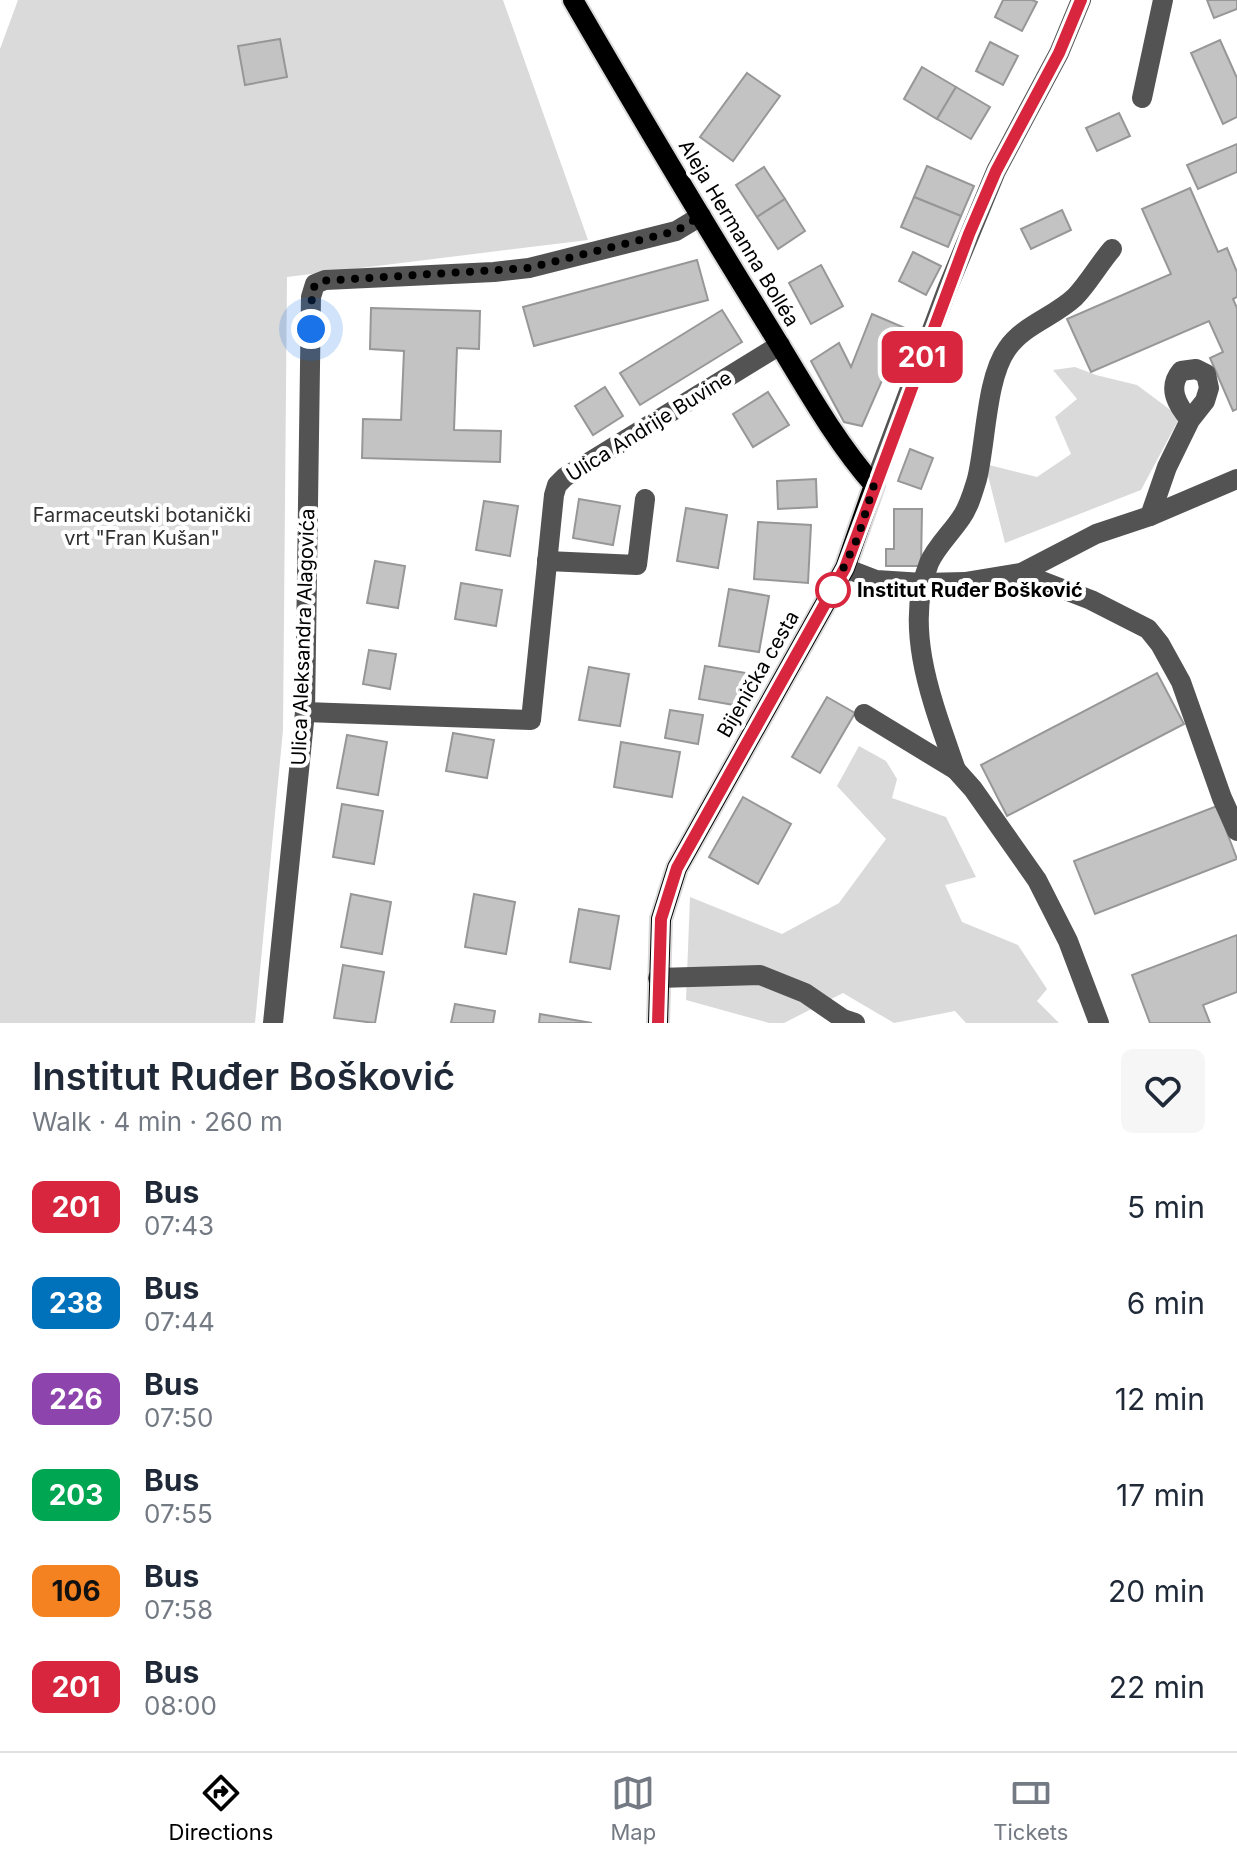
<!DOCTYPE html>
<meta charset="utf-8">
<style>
:root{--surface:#fff;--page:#f6f6f7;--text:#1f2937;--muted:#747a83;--line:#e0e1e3;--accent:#000}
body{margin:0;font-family:Inter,sans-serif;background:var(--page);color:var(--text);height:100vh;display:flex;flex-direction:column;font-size:30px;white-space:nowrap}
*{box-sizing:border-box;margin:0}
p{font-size:26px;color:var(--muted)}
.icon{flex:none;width:44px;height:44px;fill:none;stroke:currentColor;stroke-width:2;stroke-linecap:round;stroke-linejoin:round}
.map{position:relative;height:1023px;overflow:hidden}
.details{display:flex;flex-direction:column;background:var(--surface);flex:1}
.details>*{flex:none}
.badge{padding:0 16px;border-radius:12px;font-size:28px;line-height:52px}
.you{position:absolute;width:40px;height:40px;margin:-20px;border:6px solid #fff;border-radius:50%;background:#1a73e8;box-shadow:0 0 0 12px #1a73e833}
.map>.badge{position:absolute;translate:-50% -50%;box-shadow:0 0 0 4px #fff}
.round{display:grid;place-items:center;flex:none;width:84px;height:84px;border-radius:12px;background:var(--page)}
.headline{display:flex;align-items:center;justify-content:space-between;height:136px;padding:0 32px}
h1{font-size:38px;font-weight:600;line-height:60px}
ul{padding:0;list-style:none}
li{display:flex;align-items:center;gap:24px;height:96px;padding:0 32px}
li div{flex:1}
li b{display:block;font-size:30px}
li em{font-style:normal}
li .badge{min-width:88px;font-weight:700;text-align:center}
.tab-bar{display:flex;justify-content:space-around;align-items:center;height:112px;border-top:2px solid var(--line);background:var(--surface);font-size:22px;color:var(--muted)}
.tab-bar a{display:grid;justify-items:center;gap:4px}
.tab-bar .selected{color:var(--accent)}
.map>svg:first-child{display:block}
.green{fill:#dadada}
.building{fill:#c3c3c3;stroke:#979797;stroke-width:2}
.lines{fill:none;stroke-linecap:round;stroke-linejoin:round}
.major-casing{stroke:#dbdbdb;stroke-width:24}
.minor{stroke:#535353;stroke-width:20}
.major{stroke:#000;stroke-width:20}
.line-casing{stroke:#fff;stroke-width:18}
.line{stroke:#d7263d;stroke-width:12}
.walk{stroke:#000;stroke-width:8;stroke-dasharray:0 14.4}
.stop-dot{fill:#fff;stroke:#d7263d;stroke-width:4}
.labels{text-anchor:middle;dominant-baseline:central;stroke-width:8;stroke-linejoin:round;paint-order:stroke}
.street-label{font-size:20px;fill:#000;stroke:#fff}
.park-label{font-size:20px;fill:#313131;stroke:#fff}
.stop-label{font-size:20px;font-weight:bold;fill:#000;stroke:#fff;text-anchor:start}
</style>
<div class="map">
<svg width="1237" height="1023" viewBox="0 0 1237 1023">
<rect width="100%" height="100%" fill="#fff"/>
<!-- green -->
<g class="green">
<path d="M18,0H503L588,240L287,277L283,730L255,1023H0V49Z"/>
<path d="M1075,367L1096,375L1137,385L1180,417L1141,490L1005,543L985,464L1037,477L1071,454L1055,417L1077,399L1053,370Z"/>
<path d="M859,746L886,761L897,779L892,798L946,817L976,877L945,885L962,922L1018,945L1047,989L1037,1001L1059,1023H966L955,1011L894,1023L843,993L784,1023H769L686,1000L690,897L782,934L839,903L886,839L837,786Z"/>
</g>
<!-- building -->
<g class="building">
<path d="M1003,0H1032L1037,2L1022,31L995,17Z"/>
<path d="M1207,0H1237V9L1214,18Z"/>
<path d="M280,39L287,77L245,85L238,46Z"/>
<path d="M1220,40L1237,78V117L1223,124L1191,53Z"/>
<path d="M990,42L1018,56L1003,85L976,71Z"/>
<path d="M922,67L956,87L937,119L904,99Z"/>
<path d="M747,73L780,96L733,161L700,137Z"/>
<path d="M956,87L990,107L971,139L937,119Z"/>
<path d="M1119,113L1130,136L1097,151L1086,128Z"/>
<path d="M1237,144V172L1198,189L1187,165Z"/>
<path d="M927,166L974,186L961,216L914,197Z"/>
<path d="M764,167L785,199L757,217L736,185Z"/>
<path d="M1190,188L1218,252L1227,248L1237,272V297L1233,299L1237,308V409L1233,411L1210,358L1223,352L1209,321L1091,372L1067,319L1171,274L1142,209Z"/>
<path d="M914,197L961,216L948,247L901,227Z"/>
<path d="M785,199L805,231L778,249L757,217Z"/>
<path d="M1062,210L1071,230L1031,249L1021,229Z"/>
<path d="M913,252L941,266L926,295L899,281Z"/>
<path d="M697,260L708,300L534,346L523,307Z"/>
<path d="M821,265L843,306L811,324L789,283Z"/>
<path d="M371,308L480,311L479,349L457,348L454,430L501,431L500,462L362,458L363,419L401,420L404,351L370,349Z"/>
<path d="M722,310L742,342L640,405L620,373Z"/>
<path d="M872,314L905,328L862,426L844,422L811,361L839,343L851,367Z"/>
<path d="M605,387L623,416L593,435L575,406Z"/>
<path d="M768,392L789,425L753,447L733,414Z"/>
<path d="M910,449L933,458L921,489L898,481Z"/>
<path d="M816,479L817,507L778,509L777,481Z"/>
<path d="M579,499L620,506L613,545L573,538Z"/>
<path d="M484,501L518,506L510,556L476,550Z"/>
<path d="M686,508L727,515L718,568L677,561Z"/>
<path d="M894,509H922L921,566H886V549H894Z"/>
<path d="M758,522L811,525L808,583L754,579Z"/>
<path d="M375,561L405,566L398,608L367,603Z"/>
<path d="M461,583L502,590L496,626L455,619Z"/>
<path d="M729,589L769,596L759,652L719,646Z"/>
<path d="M369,650L396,654L390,689L363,684Z"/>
<path d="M705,666L746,673L740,706L699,699Z"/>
<path d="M589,667L629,674L620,726L579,720Z"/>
<path d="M1157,673L1184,724L1007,816L981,765Z"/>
<path d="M827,697L855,713L820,773L792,757Z"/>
<path d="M670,710L703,715L698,744L665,738Z"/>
<path d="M453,733L494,740L487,778L446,771Z"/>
<path d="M347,735L387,742L378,795L337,788Z"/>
<path d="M621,742L680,752L672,797L614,787Z"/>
<path d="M743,797L791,824L758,884L709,857Z"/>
<path d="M342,804L383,811L374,864L333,857Z"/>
<path d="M1217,806L1237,859L1095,914L1074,861Z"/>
<path d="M351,894L391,902L382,954L341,947Z"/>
<path d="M474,894L515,902L506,954L465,947Z"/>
<path d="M579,909L619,916L610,969L570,962Z"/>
<path d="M1237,935V992L1203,1005L1210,1023H1150L1132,975Z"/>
<path d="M343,965L384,972L375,1023L334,1018Z"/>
<path d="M455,1004L495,1011L493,1023H451Z"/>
<path d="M540,1014L592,1023H539Z"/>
</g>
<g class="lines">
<!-- major casing -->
<g class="major-casing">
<path id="major" d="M573,0C635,107 698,213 763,318C797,372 832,438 874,485L845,568L677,868L661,919L658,1023"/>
</g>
<!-- minor -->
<g class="minor">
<path d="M1142,98L1163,0"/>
<path d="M874,485L948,287L996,171L1059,53L1081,0"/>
<path d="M1150,516L1167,467L1190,420L1205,401L1209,388L1206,374L1196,369L1181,371C1167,388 1177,405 1190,420"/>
<path d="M547,561L637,565L645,499"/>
<path d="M845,568L876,580L923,583L965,582L1021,573L1091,600L1148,629L1160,644L1181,682L1222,798L1237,831"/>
<path d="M1021,573L1096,534L1150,516L1237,479"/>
<path d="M305,712L531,720L554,495L557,485L565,477L780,345"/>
<path d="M864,714L956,770L973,789L1037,880L1068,941L1099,1023"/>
<path d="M956,770C934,706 902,630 929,563C936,547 951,533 961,518C969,507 973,492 977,479C986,443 986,378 1007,349C1023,325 1054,317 1075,297C1088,284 1099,264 1112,249"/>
<path d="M658,978L760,975L805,993L843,1019L855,1023"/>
<path d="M273,1023L305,712L311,297L315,284L325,280L494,272L529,268L676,231L701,216"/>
</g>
<!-- major -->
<use href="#major" class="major"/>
</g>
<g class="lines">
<!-- line casing -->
<g class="line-casing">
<path id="line" d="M658,1023L661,919L677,868L845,568L969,234L996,171L1059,53L1081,0"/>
</g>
<!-- line -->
<use href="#line" class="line"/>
<!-- walk -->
<path class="walk" d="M311,329L312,289L320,281L529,268L676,231L701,216L858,466L874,485L858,537L833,590"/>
</g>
<!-- markers -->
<circle class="stop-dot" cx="833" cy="590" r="16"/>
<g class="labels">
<!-- street labels -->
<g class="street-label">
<text transform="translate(739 233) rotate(59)">Aleja Hermanna Bolléa</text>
<text transform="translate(649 426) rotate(-32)">Ulica Andrije Buvine</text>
<text transform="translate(303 637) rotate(-88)">Ulica Aleksandra Alagovića</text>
<text transform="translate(758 674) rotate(-60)">Bijenička cesta</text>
</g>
<!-- park labels -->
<g class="park-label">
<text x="142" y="515">Farmaceutski botanički<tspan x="142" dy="23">vrt "Fran Kušan"</tspan></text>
</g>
<!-- stop labels -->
<g class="stop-label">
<text x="857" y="590">Institut Ruđer Bošković</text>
</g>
</g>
</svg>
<div class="you" style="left:311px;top:329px"></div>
<b class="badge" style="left:922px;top:357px;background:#d7263d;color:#fff">201</b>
</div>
<section class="details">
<div class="headline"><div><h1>Institut Ruđer Bošković</h1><p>Walk · 4 min · 260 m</p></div><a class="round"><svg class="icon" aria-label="heart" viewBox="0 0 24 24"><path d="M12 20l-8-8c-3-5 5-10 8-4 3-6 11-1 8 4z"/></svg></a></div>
<ul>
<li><span class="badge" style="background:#d7263d;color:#fff">201</span><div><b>Bus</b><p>07:43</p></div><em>5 min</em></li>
<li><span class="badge" style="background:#0072bc;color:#fff">238</span><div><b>Bus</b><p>07:44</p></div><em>6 min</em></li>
<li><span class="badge" style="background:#8e44ad;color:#fff">226</span><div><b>Bus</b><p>07:50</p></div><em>12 min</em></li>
<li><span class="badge" style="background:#00a651;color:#fff">203</span><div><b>Bus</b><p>07:55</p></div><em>17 min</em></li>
<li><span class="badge" style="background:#f58220;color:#111">106</span><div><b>Bus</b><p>07:58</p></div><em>20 min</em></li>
<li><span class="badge" style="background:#d7263d;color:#fff">201</span><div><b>Bus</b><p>08:00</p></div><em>22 min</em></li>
</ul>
</section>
<nav class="tab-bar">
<a class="selected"><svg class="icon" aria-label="directions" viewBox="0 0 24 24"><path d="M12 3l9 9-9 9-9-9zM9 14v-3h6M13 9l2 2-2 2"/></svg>Directions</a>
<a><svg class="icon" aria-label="map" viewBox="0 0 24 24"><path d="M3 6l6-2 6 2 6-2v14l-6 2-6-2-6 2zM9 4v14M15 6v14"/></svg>Map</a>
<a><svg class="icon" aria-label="tickets" viewBox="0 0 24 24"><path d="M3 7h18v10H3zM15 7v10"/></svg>Tickets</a>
</nav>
